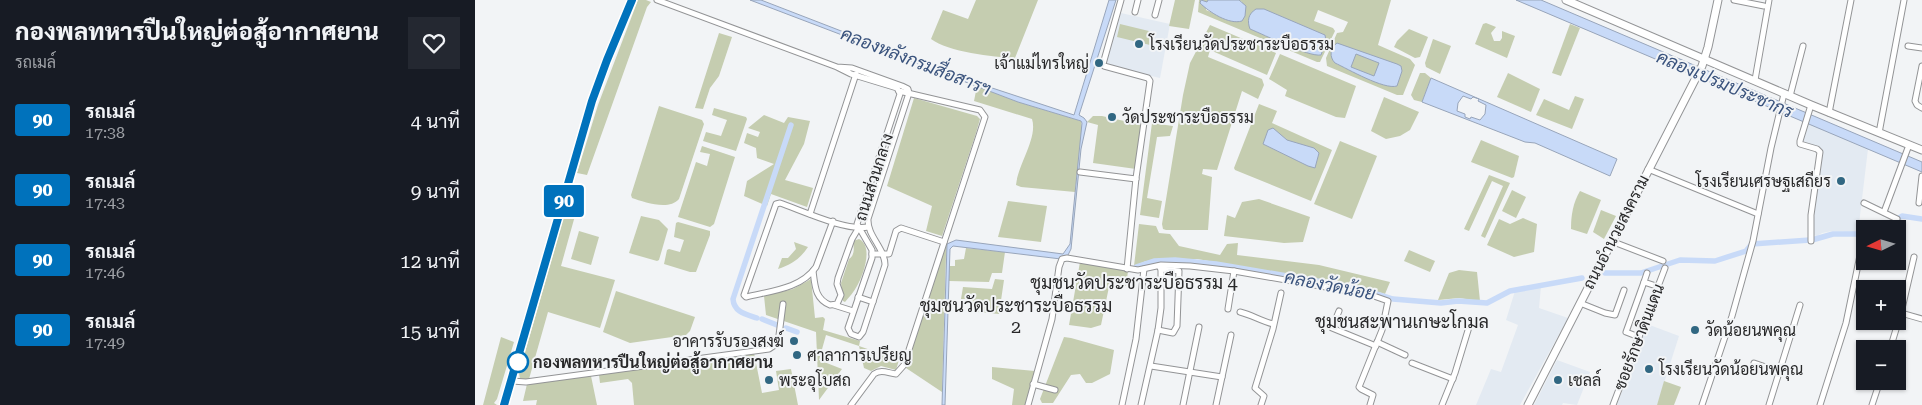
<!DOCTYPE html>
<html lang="th">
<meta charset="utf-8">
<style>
:root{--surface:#171b24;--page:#242831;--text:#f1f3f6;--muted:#9ea1a6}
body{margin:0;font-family:"Roboto Serif",Sarabun,serif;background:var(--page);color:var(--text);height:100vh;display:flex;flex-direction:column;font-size:19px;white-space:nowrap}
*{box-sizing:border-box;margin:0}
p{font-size:16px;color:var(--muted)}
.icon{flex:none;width:28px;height:28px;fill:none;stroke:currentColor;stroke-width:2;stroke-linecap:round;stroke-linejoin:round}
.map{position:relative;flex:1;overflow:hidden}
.panel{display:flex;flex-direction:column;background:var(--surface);width:475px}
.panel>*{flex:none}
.badge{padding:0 10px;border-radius:4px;font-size:18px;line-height:32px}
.needle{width:32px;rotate:265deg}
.tools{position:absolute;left:1381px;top:220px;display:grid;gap:10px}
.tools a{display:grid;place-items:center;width:50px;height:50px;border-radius:0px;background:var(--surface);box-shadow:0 1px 4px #0004;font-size:25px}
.map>.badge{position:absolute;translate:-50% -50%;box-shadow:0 0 0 2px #fff}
.round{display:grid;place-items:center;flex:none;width:52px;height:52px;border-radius:0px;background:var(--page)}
.headline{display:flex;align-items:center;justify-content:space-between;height:85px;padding:0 15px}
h1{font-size:24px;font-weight:800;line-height:38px}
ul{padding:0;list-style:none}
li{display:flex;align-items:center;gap:15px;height:70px;padding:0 15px}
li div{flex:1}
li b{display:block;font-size:19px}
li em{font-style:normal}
li .badge{min-width:55px;font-weight:700;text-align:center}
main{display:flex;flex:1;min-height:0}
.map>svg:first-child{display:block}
.built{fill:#e3eaf2}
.green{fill:#c5cdb0;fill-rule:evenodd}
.water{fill:#c8daf8;stroke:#98a5ba;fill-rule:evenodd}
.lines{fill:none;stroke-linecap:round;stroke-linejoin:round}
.canal{stroke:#c8daf8;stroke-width:5.5}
.street-casing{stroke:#939496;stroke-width:7}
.secondary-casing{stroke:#939496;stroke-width:9}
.street{stroke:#fff;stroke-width:5}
.secondary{stroke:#fff;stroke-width:7}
.line-casing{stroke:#fff;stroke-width:11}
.line{stroke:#0072bc;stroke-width:8}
.poi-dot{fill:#316782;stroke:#f2f4f6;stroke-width:2}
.stop-dot{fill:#fff;stroke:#0072bc;stroke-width:2.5}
.labels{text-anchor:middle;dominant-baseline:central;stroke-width:4;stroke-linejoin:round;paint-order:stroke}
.poi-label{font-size:16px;fill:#282829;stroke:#f2f4f6;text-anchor:start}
.street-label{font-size:16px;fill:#282829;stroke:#f2f4f6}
.stop-label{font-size:16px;font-weight:bold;fill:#282829;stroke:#f2f4f6;text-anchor:start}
.water-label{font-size:18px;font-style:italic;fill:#3a537d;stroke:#f2f4f6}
.neighbourhood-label{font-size:18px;fill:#282829;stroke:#f2f4f6}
</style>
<main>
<section class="panel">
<div class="headline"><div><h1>กองพลทหารปืนใหญ่ต่อสู้อากาศยาน</h1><p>รถเมล์</p></div><a class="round"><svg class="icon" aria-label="heart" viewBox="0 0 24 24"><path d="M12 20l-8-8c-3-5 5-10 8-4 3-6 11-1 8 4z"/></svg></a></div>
<ul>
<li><span class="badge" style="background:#0072bc;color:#fff">90</span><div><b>รถเมล์</b><p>17:38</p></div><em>4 นาที</em></li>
<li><span class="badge" style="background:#0072bc;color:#fff">90</span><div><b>รถเมล์</b><p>17:43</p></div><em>9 นาที</em></li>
<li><span class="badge" style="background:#0072bc;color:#fff">90</span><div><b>รถเมล์</b><p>17:46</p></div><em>12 นาที</em></li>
<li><span class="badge" style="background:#0072bc;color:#fff">90</span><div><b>รถเมล์</b><p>17:49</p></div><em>15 นาที</em></li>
</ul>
</section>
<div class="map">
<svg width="1447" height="405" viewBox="0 0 1447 405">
<rect width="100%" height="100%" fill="#f2f4f6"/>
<!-- built -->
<g class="built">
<path d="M646,13L695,24L685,78L633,66L631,62Z"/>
<path d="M1334,123L1393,149L1383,232L1357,231L1347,233L1342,236L1337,235L1347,152L1327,142Z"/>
<path d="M1066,286L1064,308L1093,318L1045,405H1001L1016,369L1026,372L1043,325L1031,320L1040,291Z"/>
<path d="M1172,324L1204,336L1182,405H1142Z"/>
<path d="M1082,360L1115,372L1102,405L1088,403L1087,405H1059Z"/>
</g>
<!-- green -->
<g class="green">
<path d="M163,0H171L176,2L172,7L112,175L102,173L123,105Z"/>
<path d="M501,0H563L540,58C518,57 473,52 456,39L468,10L493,19Z"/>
<path d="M700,0H720L714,29L694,26Z"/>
<path d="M724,0H733L731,10L760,22L767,2L764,0H916L903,45L935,59L940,65L928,95H922L852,66L851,58L862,33L868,32L873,22L843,10L839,21L858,28L860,31L845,62H842L723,12ZM789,9L846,54C833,57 790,35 775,29Z"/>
<path d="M1011,23L1021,27L1016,33L1019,41H1025L1027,38V31L1040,36L1032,58L1000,44L1008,24Z"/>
<path d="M645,24L678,32L675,45L642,37Z"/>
<path d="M1095,24L1105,28L1086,76L1077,73Z"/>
<path d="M735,25L801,53L792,75L735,50L733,57L787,79L789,85L783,99L767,91L742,170L728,169L727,174L737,177L733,230H691L688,229L687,224L708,95L715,63Z"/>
<path d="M934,29L953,37L945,57L940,58L919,47L922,41Z"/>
<path d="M244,33L257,37L244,76L235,88L228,109L220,108Z"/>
<path d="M958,39L976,46L965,74L951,67L950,63Z"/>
<path d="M805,54L881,86L870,118L861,117L810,96L812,90L794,79Z"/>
<path d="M945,73H950L956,78L947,102L939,100L936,95Z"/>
<path d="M1033,73L1065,89L1056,112L1022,97Z"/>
<path d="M502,86L543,102L606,121L607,129L600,192L546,187L541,185C543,164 563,138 557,119L499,101Z"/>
<path d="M1100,96L1109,99L1097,129L1061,115L1069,99L1094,110Z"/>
<path d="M909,97L944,112L935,130L925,136L911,139L896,131Z"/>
<path d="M439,98L502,116L505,119L501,133L467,236L451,231L457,206L412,186Z"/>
<path d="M784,104L802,111L797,123L857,150L836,201L760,170L759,168Z"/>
<path d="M184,106L227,120L229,124L204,199C194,211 169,202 157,198L156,195Z"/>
<path d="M239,108L271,117L272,119L261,151L228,141L231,132L246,136L252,120L237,115Z"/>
<path d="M289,115L309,123L313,117L335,121L329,144L310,180L338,188L332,207L296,194L292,206L269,196L272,181L299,164L282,158L281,148L269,143L272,133L283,137L285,132L273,128Z"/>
<path d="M618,116H627L667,125L661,169L618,163L623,125L612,122Z"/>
<path d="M677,123L698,126L695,136L682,137L672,198L687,201L684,218L665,215Z"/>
<path d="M1006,140L1044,156L1039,177L1037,178L996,162Z"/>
<path d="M865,141L902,156L877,219L839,204Z"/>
<path d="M227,146L260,157L239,224L235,227L203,217L221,162L232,166L235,154L225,152Z"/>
<path d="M1014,175L1035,183L1010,238L1006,236L1028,186L1017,181L994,231L989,229Z"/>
<path d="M1037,190L1051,197L1041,218L1027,211Z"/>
<path d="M1105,191L1126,200L1112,234L1096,229C1096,215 1098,203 1105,191Z"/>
<path d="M784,199L835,217L828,242L809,243L749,236L752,215L760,218L767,202Z"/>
<path d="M533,201L572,206L566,242L523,237Z"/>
<path d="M93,202L103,205L86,266L140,280L125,328L73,312L54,379H45L44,373Z"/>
<path d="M1126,210L1141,216L1129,239L1118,232Z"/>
<path d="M166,216L184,220L193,229L184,260L182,261L154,253Z"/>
<path d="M1048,218L1062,224L1059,252L1039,257L1012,245L1024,219L1035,224Z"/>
<path d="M203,222L235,231V235L221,272H215L189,264L192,250L194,249L205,252L209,240L199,237L201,223Z"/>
<path d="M664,224L681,226L684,233L695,234L704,246L745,255L752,244L763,243L762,255L844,265L915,282L910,294L884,286L722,259L671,261L659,266Z"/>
<path d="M104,231L124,237L116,265L96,259Z"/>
<path d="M384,239C399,246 388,276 382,286C379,292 374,297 370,302L368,301L366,283L374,259C380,255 379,248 378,241Z"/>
<path d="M319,242L333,247C326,258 316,265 303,269L307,258H313L321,249Z"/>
<path d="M472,244L471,255L467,392L431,368L468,251Z"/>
<path d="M491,248L530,252L527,273H517L514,282L474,281V266H480V260L489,259Z"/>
<path d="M934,250L960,261L955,272L929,261Z"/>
<path d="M605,262L653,271L651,286L634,287L626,325L616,328L594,325Z"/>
<path d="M984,270L1002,272L1005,301L984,298L963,300L974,273Z"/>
<path d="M336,279L340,318L348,317L350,319L348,330L385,341L384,346L424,360L421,370L406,366L396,371L389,368L384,346L351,335L344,360L367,369L344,400L341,332L291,315L289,296L318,289Z"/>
<path d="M520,279L529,280L524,314L503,312V304H496L494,299H486L488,287L517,289Z"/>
<path d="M141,291L220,317L215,331L211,335L155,343L128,332Z"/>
<path d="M26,337L39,342L22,399L19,403L22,405H8Z"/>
<path d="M589,337L596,338L639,350L635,374L617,383H611L605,374L596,375L578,403H567L565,399Z"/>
<path d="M279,353L287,393L304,390L301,371L316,369L323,405H159L157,383L153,379L125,383L124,375Z"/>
<path d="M517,367L560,371L552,405H537L539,389L517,379Z"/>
<path d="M116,376L122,405H61L62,400L48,401L52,384Z"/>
<path d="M1189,381L1206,387L1199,405H1182Z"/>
</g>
<!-- water -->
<g class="water">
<path d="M275,0H286L493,80L599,115L634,0H641L604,115L609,118L612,122L606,149L596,249L592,257L586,259L478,246L475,249L470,405H467L472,244L481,240L588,254L595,244L607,123L606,121L543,102Z"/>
<path d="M726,0L732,2L733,0H764L771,6L770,16L767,21C754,25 734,12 725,3Z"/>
<path d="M1041,0H1066L1447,162V172Z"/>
<path d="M781,9H789L850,35L851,41L846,55C833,57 790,35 775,29C772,21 773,14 781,9Z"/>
<path d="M862,43L922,64L926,66L927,71L922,86C909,90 873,69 860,63C854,57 855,48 862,43ZM881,54L904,63L899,76L876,67Z"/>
<path d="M956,78L1142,159L1135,176L1060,143L1050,142L947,102ZM988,96L996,99L998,97L1004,99L1003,101L1011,105L1010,114L1005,120L996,117L995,119L990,117V114L982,111L983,103Z"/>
<path d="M798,128L812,140L839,148L844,153L840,168L833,166L788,144L793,130Z"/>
</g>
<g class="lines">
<!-- canal -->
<g class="canal">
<path d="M1405,229L1427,216L1447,219"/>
<path d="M1337,240L1358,234H1390"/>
<path d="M1277,244L1335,240"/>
<path d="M661,267L679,261L700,260L741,264L883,288L918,299L966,303L983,301L1012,303L1035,291L1107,278"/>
<path d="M1130,273H1166L1205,260L1240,261L1271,251L1276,245"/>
<path d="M282,318C270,314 259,312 258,299L316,125"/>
<path d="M287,319L302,325"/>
<path d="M311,328L322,332"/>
</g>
<!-- street casing -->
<g class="street-casing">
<g id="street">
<path d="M182,0L362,67L376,74L422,88L425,94L382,224L397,250V258L373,328L376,334L384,337L388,332L410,265C410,248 392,236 393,219L434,93L433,89L427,86L377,68L362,67"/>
<path d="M646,0L628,64L629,66L673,78L675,81L661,178L652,269"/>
<path d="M1259,0L1289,6"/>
<path d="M660,12L663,0"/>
<path d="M680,15L684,0"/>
<path d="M1433,46L1447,48"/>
<path d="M1447,66L1440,101L1442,105L1447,108"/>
<path d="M1280,80L1294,0"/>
<path d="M1315,96L1328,46"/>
<path d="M1336,105L1325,141V144L1342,149L1345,152L1336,215V241"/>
<path d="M1354,113L1376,0"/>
<path d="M1404,133L1429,0"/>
<path d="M1173,169L1283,214"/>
<path d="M605,172L661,179"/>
<path d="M1389,203L1422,219"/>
<path d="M1444,203L1447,176"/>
<path d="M1409,212L1434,145"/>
<path d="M335,214L381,74"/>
<path d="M358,221L341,267C326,289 295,291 271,297L269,295L301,204L305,203C328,211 370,231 393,227"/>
<path d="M1136,241L1188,261"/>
<path d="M397,254H414L421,231L426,228L469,242"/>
<path d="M338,271C340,286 340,299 355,305L362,304L366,295L362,284L363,278L377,239L383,229"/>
<path d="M1172,273L1169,282L1184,287"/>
<path d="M383,297L398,302"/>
<path d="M1105,303L1130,313L1140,315L1149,290"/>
<path d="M359,305L378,311"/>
<path d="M753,309L759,271"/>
<path d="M864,311L857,328L901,346"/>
<path d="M765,312C777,315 786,321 798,324"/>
<path d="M1426,313L1447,319"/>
<path d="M683,330L698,333L702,326L704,271L686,269"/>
<path d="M1164,337L1151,332L1169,282"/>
<path d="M902,342L930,355"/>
<path d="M1415,349L1426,313L1439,257"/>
<path d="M937,363L978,379"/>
<path d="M1279,363L1305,372"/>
<path d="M676,366L747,377"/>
<path d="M37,381L51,382L294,349L303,343L308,304"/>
<path d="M558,384L580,390"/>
<path d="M376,405L399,374C406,369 413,373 421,374L429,365L510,117L505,110L424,91"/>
<path d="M553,405L577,319L584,267L587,259L592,258L663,270L686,265L715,266L759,271L896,295L913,301L907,330L884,387L886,389L898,395L895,405"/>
<path d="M647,405L661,339L669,269"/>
<path d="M666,405L683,330L686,308V269L684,266"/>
<path d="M708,405L724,327"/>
<path d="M741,405L756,335"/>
<path d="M786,405L789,396L780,388L798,329L806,293"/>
<path d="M967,405L980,373L994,327"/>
<path d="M1138,405L1190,268"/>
<path d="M1227,405L1257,316L1278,241L1296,148L1309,94"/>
<path d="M1294,405L1325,305"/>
<path d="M1345,405L1371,323L1389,236"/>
<path d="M1397,405L1405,381"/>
</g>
</g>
<!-- secondary casing -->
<g class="secondary-casing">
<g id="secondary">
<path d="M1091,0L1336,105L1447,150"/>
<path d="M29,405L117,101L131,61L157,0"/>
<path d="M1053,405L1227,66L1233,47L1243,0"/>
</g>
</g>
<!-- street -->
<use href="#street" class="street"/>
<!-- secondary -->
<use href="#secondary" class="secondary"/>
</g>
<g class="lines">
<!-- line casing -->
<g class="line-casing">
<path id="line" d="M29,405L117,101L132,60L157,0"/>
</g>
<!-- line -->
<use href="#line" class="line"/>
</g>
<!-- markers -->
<g class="poi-dot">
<circle cx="664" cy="44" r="5"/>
<circle cx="624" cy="63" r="5"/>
<circle cx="637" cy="117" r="5"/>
<circle cx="1366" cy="181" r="5"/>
<circle cx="1220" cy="330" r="5"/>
<circle cx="319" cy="341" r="5"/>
<circle cx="322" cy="355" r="5"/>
<circle cx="1174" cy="369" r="5"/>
<circle cx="294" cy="380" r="5"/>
<circle cx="1083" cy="380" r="5"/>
</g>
<circle class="stop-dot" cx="43" cy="362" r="10"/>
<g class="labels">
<!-- poi labels -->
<g class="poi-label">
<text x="674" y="44">โรงเรียนวัดประชาระบือธรรม</text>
<text x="614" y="63" text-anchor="end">เจ้าแม่ไทรใหญ่</text>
<text x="647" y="117">วัดประชาระบือธรรม</text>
<text x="1356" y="181" text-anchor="end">โรงเรียนเศรษฐเสถียร</text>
<text x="1230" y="330">วัดน้อยนพคุณ</text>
<text x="309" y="341" text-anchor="end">อาคารรับรองสงฆ์</text>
<text x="332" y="355">ศาลาการเปรียญ</text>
<text x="1184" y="369">โรงเรียนวัดน้อยนพคุณ</text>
<text x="304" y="380">พระอุโบสถ</text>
<text x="1093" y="380">เชลล์</text>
</g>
<!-- street labels -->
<g class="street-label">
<text transform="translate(399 177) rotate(-72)">ถนนส่วนกลาง</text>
<text transform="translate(1141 232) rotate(-63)">ถนนอำนวยสงคราม</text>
<text transform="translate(1164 337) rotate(-69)">ซอยรักษาดินแดน</text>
</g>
<!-- stop labels -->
<g class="stop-label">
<text x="58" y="362">กองพลทหารปืนใหญ่ต่อสู้อากาศยาน</text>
</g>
<!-- water labels -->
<g class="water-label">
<text transform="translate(441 61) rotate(21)">คลองหลังกรมสื่อสารฯ</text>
<text transform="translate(1250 84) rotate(23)">คลองเปรมประชากร</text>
<text transform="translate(855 285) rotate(11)">คลองวัดน้อย</text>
</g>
<!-- neighbourhood labels -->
<g class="neighbourhood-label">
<text x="659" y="282">ชุมชนวัดประชาระบือธรรม 4</text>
<text x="541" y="305">ชุมชนวัดประชาระบือธรรม<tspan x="541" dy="21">2</tspan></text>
<text x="927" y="321">ชุมชนสะพานเกษะโกมล</text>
</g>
</g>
</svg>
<div class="tools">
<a><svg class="needle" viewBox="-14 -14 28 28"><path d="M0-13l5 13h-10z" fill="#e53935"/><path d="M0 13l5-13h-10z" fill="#9ea1a6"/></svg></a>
<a>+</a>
<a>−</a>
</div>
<b class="badge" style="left:89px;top:201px;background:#0072bc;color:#fff">90</b>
</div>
</main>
